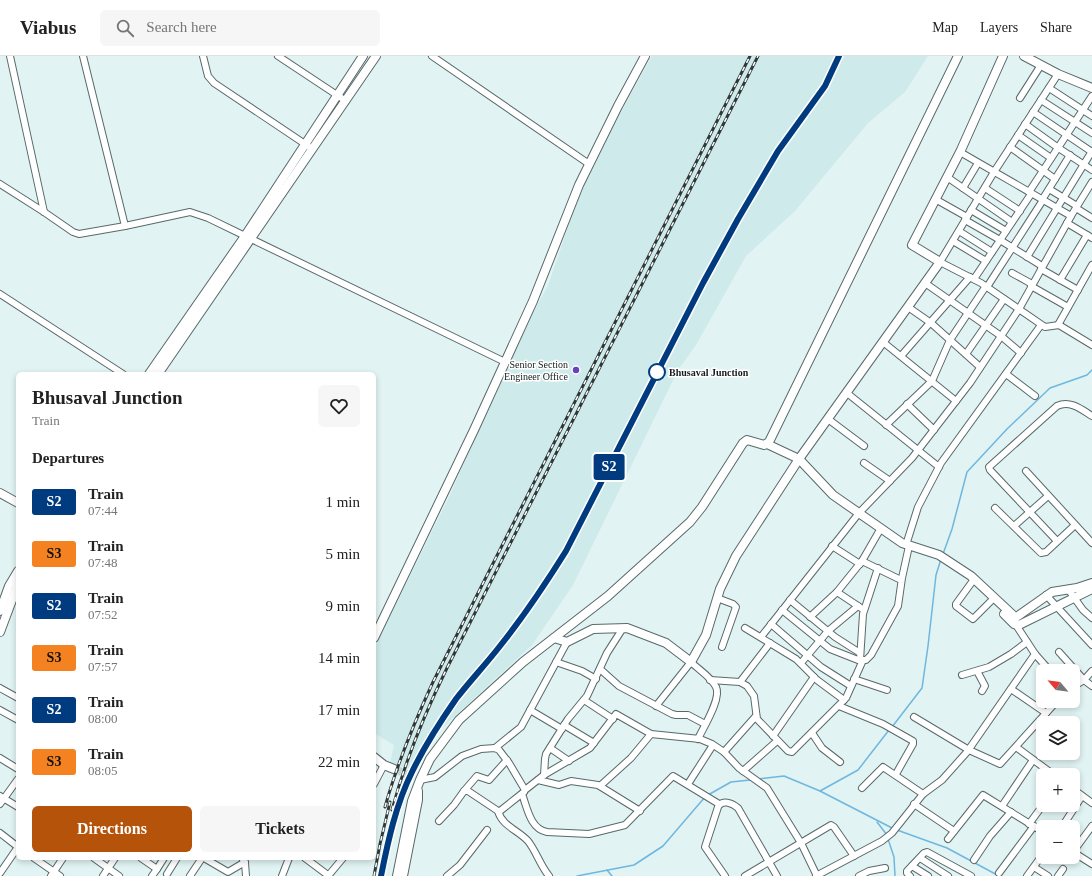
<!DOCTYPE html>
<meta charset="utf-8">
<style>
:root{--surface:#fff;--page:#f6f6f6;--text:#222;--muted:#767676;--line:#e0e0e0;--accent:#b45309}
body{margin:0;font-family:Georgia,serif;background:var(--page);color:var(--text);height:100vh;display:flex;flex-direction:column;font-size:15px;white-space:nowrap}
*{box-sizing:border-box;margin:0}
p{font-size:13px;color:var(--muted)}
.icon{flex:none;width:22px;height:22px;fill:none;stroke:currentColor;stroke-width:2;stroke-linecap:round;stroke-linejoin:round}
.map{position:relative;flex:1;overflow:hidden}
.drawer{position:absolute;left:16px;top:316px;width:360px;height:488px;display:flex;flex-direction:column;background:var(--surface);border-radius:6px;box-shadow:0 2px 6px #0003}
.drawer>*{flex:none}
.badge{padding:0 8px;border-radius:3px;font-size:14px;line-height:26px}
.needle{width:26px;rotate:299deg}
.tools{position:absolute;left:1036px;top:608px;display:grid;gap:8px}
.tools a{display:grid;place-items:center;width:44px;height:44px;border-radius:6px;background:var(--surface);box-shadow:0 2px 6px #0003;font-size:20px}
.map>.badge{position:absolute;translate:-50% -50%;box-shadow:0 0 0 2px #fff}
h2{padding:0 16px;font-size:15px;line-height:36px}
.round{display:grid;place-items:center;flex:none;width:42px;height:42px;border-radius:6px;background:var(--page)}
.summary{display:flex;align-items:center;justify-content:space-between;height:68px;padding:0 16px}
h1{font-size:19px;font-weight:800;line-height:30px}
.button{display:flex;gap:8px;margin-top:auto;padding:8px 16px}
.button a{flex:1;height:46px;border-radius:6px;background:var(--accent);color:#fff;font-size:16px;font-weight:800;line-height:46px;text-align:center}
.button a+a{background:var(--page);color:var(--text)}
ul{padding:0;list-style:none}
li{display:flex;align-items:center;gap:12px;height:52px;padding:0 16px}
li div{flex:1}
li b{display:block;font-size:15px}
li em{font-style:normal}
li .badge{min-width:44px;font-weight:700;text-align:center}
header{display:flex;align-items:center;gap:24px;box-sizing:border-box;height:56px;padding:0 20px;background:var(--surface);border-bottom:1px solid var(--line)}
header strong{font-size:19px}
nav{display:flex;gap:22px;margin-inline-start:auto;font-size:14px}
.search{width:280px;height:36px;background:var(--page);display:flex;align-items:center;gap:10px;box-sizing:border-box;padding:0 14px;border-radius:6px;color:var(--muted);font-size:15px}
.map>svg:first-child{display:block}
.built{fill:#ceeaea}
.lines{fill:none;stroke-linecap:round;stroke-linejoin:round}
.stream{stroke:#6fb7df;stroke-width:1.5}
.major-tunnel{stroke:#c2d3d3;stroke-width:8;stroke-dasharray:8 4;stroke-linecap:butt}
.minor-casing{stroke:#596969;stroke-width:8}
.major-casing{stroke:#596969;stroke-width:10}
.minor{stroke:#fff;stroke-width:6}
.major{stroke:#fff;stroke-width:8}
.rail-casing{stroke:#2f3838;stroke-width:3}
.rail{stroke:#fff;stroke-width:1.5;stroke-dasharray:4.5;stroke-linecap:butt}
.line-casing{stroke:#fff;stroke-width:9}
.line{stroke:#003b80;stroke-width:6}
.poi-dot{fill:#6842bb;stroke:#fff;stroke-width:1.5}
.stop-dot{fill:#fff;stroke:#003b80;stroke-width:2}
.labels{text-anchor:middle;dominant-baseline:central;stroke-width:3;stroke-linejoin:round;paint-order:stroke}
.poi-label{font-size:10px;fill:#141b1b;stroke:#fff;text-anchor:end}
.stop-label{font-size:10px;font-weight:bold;fill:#141b1b;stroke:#fff;text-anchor:start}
</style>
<header>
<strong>Viabus</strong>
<div class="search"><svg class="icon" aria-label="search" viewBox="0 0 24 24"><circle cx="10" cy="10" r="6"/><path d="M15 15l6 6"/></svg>Search here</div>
<nav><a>Map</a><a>Layers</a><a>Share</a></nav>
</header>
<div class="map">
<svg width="1092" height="820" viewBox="0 0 1092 820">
<rect width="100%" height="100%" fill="#e1f3f3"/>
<!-- built -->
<path class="built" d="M652,0H928L905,36L868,67L795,155L746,200L696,289L678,314L573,529L532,589L439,675L417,714L390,708L394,689L374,677V593L450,439L523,274L548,230L585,121Z"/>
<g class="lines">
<!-- stream -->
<g class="stream">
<path d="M943,498L952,473L967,416L1007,373L1050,332L1087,319L1092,314"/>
<path d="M892,671L922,632L928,590L936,519L941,503"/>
<path d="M758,723L784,720L820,735L894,773"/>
<path d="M820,735L858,714L889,674"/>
<path d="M708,739L731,726L750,724"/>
<path d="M877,766L887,779"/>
<path d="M897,774L947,792L999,820"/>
<path d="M888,783L894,801L895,820"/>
<path d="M607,814L612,820"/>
<path d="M577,820L634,809L663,790L705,741"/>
</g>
<!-- major-tunnel -->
<path class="major-tunnel" d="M394,713L414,721"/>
<!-- minor casing -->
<g class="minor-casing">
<g id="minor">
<path d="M10,0L44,156"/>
<path d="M83,0L125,170"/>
<path d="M203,0L208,20L214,27L308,90"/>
<path d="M278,0L346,45"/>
<path d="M432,0L589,108"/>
<path d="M1058,18L994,116L940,206L981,227L1045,271L1059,269L1092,289"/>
<path d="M1049,32L1092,60"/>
<path d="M1020,42L1041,9"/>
<path d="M1041,44L1092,77"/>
<path d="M1033,56L1092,96"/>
<path d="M1025,68L1057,91L1092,114"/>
<path d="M1018,79L1051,102"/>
<path d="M1010,91L1055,123"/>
<path d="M947,121L1012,166"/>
<path d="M0,128L44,156L73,176L79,178L125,170L190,156L208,162L505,306"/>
<path d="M963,132L978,107"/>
<path d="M985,132L1020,155"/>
<path d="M1049,133L1077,150"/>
<path d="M1029,136L1092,40"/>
<path d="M935,143L967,161"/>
<path d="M1042,144L1070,99"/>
<path d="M1076,152L1092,162"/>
<path d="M971,154L1006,175"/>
<path d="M1071,160L1092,126"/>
<path d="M965,164L1000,184L1042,210"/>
<path d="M1067,167L1092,182"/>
<path d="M959,175L992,196"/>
<path d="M953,185L986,205"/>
<path d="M1027,201L1092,95"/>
<path d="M1041,213L1078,234"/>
<path d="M1012,217L1032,228"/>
<path d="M974,223L1031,138"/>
<path d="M1060,224L1087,179"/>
<path d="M925,227L1001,280L1021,297"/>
<path d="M1031,230L1068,251"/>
<path d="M987,231L1043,144"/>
<path d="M0,238L123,318"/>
<path d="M908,251L931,267L980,311"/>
<path d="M1058,269L1092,209"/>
<path d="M883,286L956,345"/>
<path d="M966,298L1004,243"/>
<path d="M901,300L970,221"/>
<path d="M1006,318L1035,340"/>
<path d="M847,337L939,411"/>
<path d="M907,348L934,374"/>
<path d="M828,363L864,390"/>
<path d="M886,369L932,325L950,284L986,230"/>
<path d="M864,407L890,425"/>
<path d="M1026,415L1092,487"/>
<path d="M995,452L1041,497L1046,496L1075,469"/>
<path d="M1014,470L1048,440"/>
<path d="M1057,485L990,414L989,411L1057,350C1070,344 1081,353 1092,360"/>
<path d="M906,489L918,451L941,407L1041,269"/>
<path d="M832,490L860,508"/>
<path d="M862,505L901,524"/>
<path d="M972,526L956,548V550L973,563L991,545"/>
<path d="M1068,533L1083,554L1092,562"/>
<path d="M837,536L861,552"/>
<path d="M1046,539L1092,589"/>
<path d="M717,542L733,548L736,551L722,591"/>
<path d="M790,544L835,581L860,597"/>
<path d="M782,554L830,593L858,604H866L871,599L898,550L902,522L909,490"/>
<path d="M810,561L837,536L862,505L881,472"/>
<path d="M771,568L821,611L851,630"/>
<path d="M745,572L796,603L817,624L844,644"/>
<path d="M761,581L859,457L912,402L970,327L1019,253L1071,160L960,96"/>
<path d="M1059,596L1084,624L1092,615"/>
<path d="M1035,598L1050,615"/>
<path d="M860,604L863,558L878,512"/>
<path d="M556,606L582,615L596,623"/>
<path d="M801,607L828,575L858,550"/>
<path d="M600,613L619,630L672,658L676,659H688L705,668"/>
<path d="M977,615L985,630L982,635"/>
<path d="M962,619L989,611L1011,598L1027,586"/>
<path d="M854,623L887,634"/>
<path d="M710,624L740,626L747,630L754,640L757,663L788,695L792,696L846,642L863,604"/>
<path d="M740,626L770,587"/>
<path d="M1073,631L1084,624L1092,630"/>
<path d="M0,632L18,642"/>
<path d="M1011,633L1046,657"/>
<path d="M584,644L613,663"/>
<path d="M656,650L691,606C699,614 711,621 716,631C722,642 703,672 698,683"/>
<path d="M839,650L883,668L913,685V688L896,718"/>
<path d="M0,654L18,664"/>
<path d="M530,654L562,673"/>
<path d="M914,661L969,694L1000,708L1057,645"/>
<path d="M564,669L594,687"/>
<path d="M812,677L822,692L840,706"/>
<path d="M773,680L814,621"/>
<path d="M1016,691L1054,719"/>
<path d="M495,692L521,671L567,586"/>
<path d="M550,692L569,705"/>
<path d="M724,696L756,660"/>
<path d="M0,702L18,713"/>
<path d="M743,715L777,685"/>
<path d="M544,719L545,703L546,698L568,663L587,640L607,597L623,572"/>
<path d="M420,724L435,721L462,700L481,693L495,692L499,694L509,707L525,734L544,719L590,692L616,658L651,678L700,683L712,688L724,696L739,712L767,732L801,787L817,820"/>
<path d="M538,724L559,729L571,725L598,729L640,755"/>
<path d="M374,728L384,709"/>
<path d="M688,728L713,689"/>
<path d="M600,730L631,702L651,678"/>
<path d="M862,732L883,711L923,738"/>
<path d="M1073,733L1092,747"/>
<path d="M464,735L477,720L489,724L507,704"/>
<path d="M522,738C527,751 530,773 547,776L589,778L625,769L673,720L719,748"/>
<path d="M0,740L18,751"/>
<path d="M0,748L18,723"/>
<path d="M914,748L954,775"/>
<path d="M1002,750L1033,704"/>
<path d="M498,755C502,770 518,774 528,785C536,795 540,809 549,820"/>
<path d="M439,765L454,749L464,735H468L498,755H500L524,736"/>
<path d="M1029,768L1043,749"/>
<path d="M1062,771L1082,740"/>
<path d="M0,777L18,791"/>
<path d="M948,783L983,739L1043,776"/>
<path d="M1073,796L1092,770"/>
<path d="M1073,796L1092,808"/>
<path d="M34,802L60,820"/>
<path d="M94,802L119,820"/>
<path d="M141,802L157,813L152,820"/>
<path d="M204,802L228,816L245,806"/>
<path d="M242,802L245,807L246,820"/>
<path d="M305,802L329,820"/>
<path d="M920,802L948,820"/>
<path d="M974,804L990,780L1011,756"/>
<path d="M912,810L928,820"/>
<path d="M1034,811L1048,820"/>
<path d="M157,813L164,802"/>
<path d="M0,817L18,791"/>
<path d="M999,817L1034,770"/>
<path d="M167,818L177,802"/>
<path d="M51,820L63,802"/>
<path d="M103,820L115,802"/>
<path d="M190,820L202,802"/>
<path d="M282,820L289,802"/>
<path d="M328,820L343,802"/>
<path d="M447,820L460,809L487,774"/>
<path d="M725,820L705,791L718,751C722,743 732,747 738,752L777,820"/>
<path d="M745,820L831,769L834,771L854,800"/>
<path d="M816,820L882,785L892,777L923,738L942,724L967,696L1035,598L1016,569V566"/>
<path d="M859,820L869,815L885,812"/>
<path d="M910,820L907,817V815L924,797L927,796L971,820"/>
<path d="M1027,820L1043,798"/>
<path d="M1058,820L1063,813"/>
</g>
</g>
<!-- major casing -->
<g class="major-casing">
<g id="major">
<path d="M1024,0L1058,18L1092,32"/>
<path d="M149,318L245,180L363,0"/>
<path d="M158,318L376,0"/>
<path d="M767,388L799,403L833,439L902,487L939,499L971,520L1015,561L1018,560L1052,536L1077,532L1092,527"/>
<path d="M0,437L18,447"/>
<path d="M0,555L9,530L18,515"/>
<path d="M1004,558L1014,568L1019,569L1092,533"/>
<path d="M0,576L18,528"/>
<path d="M374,582L474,374L533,245L579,129L618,50L645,0"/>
<path d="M554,582L567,586L593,573L627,572L666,587L691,606L706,579L720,533L736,500L799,403L940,206L912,189L961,94L1003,0"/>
<path d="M374,701L384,709L394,713"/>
<path d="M397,820L412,745L420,724L430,703L459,664L523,606L608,540L690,466L702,451L743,387L747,384L764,389L769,386L958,0"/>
<path d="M403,820L418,744V735"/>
</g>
</g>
<!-- minor -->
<use href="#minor" class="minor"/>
<!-- major -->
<use href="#major" class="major"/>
<!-- rail casing -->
<g class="rail-casing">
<g id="rail">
<path d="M385,751C397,708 414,667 433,626L750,0"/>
<path d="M392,754C405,705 425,657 447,612L758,0"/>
<path d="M374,820L380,788L390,746"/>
<path d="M381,820C388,785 396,749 412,716C424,691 440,666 456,643C470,625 486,608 500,590C524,560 546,527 566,495L703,227L738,163L778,95L825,30L839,0"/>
</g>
</g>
<!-- rail -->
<use href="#rail" class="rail"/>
</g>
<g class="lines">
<!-- line casing -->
<g class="line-casing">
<path id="line" d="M381,820C388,785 396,748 412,716C424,691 440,666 456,643C470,625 486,608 500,590C524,560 546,527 566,495L703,227L738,163L778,95L825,30L839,0"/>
</g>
<!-- line -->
<use href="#line" class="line"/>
</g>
<!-- markers -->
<circle class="poi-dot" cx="576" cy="314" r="4"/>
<circle class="stop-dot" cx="657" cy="316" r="8"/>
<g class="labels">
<!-- poi labels -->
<g class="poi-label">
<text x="568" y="308">Senior Section<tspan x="568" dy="12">Engineer Office</tspan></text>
</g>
<!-- stop labels -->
<g class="stop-label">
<text x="669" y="316">Bhusaval Junction</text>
</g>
</g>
</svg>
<div class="tools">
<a><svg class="needle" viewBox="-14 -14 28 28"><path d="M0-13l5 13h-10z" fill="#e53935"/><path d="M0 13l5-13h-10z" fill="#767676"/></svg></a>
<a><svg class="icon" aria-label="layers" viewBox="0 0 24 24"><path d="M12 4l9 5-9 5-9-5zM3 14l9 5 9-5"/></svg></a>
<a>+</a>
<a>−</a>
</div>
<b class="badge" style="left:609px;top:411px;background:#003b80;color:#fff">S2</b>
<section class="drawer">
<div class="summary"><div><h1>Bhusaval Junction</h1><p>Train</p></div><a class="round"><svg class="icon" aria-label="heart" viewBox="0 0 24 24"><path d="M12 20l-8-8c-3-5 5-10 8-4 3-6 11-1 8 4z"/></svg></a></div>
<h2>Departures</h2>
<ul>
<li><span class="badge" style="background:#003b80;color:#fff">S2</span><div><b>Train</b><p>07:44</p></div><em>1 min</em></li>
<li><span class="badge" style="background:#f58220;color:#111">S3</span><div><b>Train</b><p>07:48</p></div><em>5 min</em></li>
<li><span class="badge" style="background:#003b80;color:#fff">S2</span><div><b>Train</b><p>07:52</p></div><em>9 min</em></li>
<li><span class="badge" style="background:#f58220;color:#111">S3</span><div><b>Train</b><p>07:57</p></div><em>14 min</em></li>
<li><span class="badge" style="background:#003b80;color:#fff">S2</span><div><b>Train</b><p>08:00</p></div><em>17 min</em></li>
<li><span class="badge" style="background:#f58220;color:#111">S3</span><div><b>Train</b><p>08:05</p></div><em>22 min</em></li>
</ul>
<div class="button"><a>Directions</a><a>Tickets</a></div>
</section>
</div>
